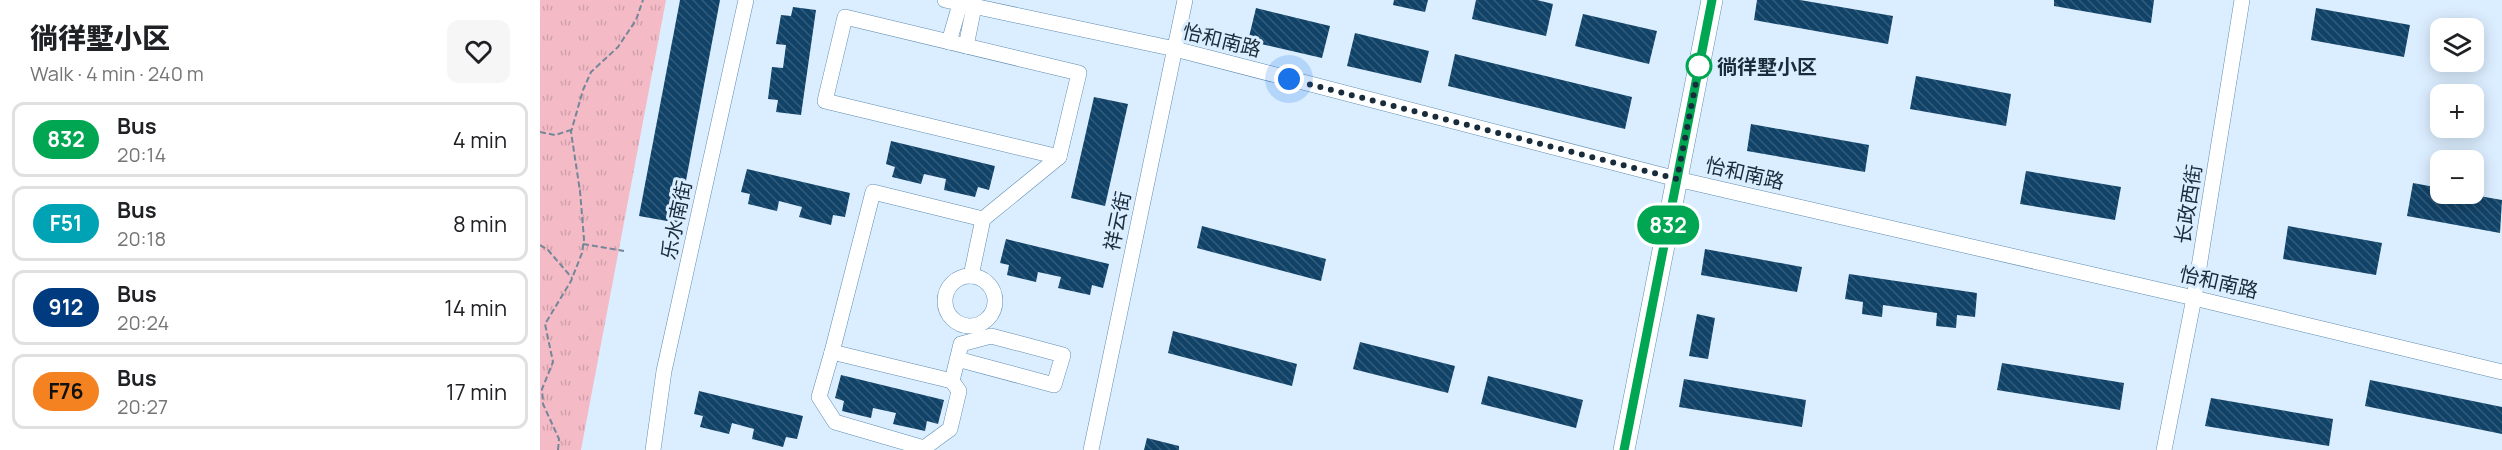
<!DOCTYPE html>
<meta charset="utf-8">
<style>
:root{--surface:#fff;--page:#f6f6f6;--text:#202124;--muted:#757577;--line:#e0e0e0}
body{margin:0;font-family:Manrope,"Noto Sans SC",sans-serif;background:var(--page);color:var(--text);height:100vh;display:flex;flex-direction:column;font-size:22px;white-space:nowrap}
*{box-sizing:border-box;margin:0}
p{font-size:20px;color:var(--muted)}
.icon{flex:none;width:33px;height:33px;fill:none;stroke:currentColor;stroke-width:2;stroke-linecap:round;stroke-linejoin:round}
.map{position:relative;flex:1;overflow:hidden}
.side{display:flex;flex-direction:column;background:var(--surface);width:540px}
.side>*{flex:none}
.badge{padding:0 12px;border-radius:20px;font-size:21px;line-height:39px}
.controls{position:absolute;left:1890px;top:18px;display:grid;gap:12px}
.controls a{display:grid;place-items:center;width:54px;height:54px;border-radius:12px;background:var(--surface);box-shadow:0 3px 15px #0003;font-size:30px}
.you{position:absolute;width:30px;height:30px;margin:-15px;border:4px solid #fff;border-radius:50%;background:#1a73e8;box-shadow:0 0 0 9px #1a73e833}
.map>.badge{position:absolute;translate:-50% -50%;box-shadow:0 0 0 3px #fff}
.round{display:grid;place-items:center;flex:none;width:63px;height:63px;border-radius:12px;background:var(--page)}
.head{display:flex;align-items:center;justify-content:space-between;height:102px;padding:0 30px}
h1{font-size:28px;font-weight:800;line-height:45px}
ul{padding:0;list-style:none}
li{display:flex;align-items:center;gap:18px;height:75px;margin:0 12px 9px;padding:0 18px;border:3px solid var(--line);border-radius:12px}
li div{flex:1}
li b{display:block;font-size:22px}
li em{font-style:normal}
li .badge{min-width:66px;font-weight:700;text-align:center}
main{display:flex;flex:1;min-height:0}
.map>svg:first-child{display:block}
.park{fill:url(#park-tufts)}
.building{fill:url(#building-back-hatch)}
.lines{fill:none;stroke-linecap:round;stroke-linejoin:round}
.street-casing{stroke:#5e8cb2;stroke-width:16}
.secondary-casing{stroke:#5e8cb2;stroke-width:22}
.path{stroke:#748798;stroke-width:2;stroke-dasharray:6 3;stroke-linecap:butt}
.street{stroke:#fff;stroke-width:15}
.secondary{stroke:#fff;stroke-width:21}
.line-casing{stroke:#fff;stroke-width:14}
.line{stroke:#00a651;stroke-width:9}
.walk{stroke:#192c3c;stroke-width:6;stroke-dasharray:0 10.8}
.stop-dot{fill:#fff;stroke:#00a651;stroke-width:3}
.labels{text-anchor:middle;dominant-baseline:central;stroke-width:6;stroke-linejoin:round;paint-order:stroke}
.street-label{font-size:20px;fill:#192c3c;stroke:#dbeeff}
.stop-label{font-size:20px;font-weight:bold;fill:#192c3c;stroke:#dbeeff;text-anchor:start}
</style>
<main>
<section class="side">
<div class="head"><div><h1>徜徉墅小区</h1><p>Walk · 4 min · 240 m</p></div><a class="round"><svg class="icon" aria-label="heart" viewBox="0 0 24 24"><path d="M12 20l-8-8c-3-5 5-10 8-4 3-6 11-1 8 4z"/></svg></a></div>
<ul>
<li><span class="badge" style="background:#00a651;color:#fff">832</span><div><b>Bus</b><p>20:14</p></div><em>4 min</em></li>
<li><span class="badge" style="background:#00a3b4;color:#fff">F51</span><div><b>Bus</b><p>20:18</p></div><em>8 min</em></li>
<li><span class="badge" style="background:#003b80;color:#fff">912</span><div><b>Bus</b><p>20:24</p></div><em>14 min</em></li>
<li><span class="badge" style="background:#f58220;color:#111">F76</span><div><b>Bus</b><p>20:27</p></div><em>17 min</em></li>
</ul>
</section>
<div class="map">
<svg width="1962" height="450" viewBox="0 0 1962 450">
<defs>
<pattern id="park-tufts" width="24" height="20" patternUnits="userSpaceOnUse" patternTransform="scale(1.5)"><rect width="24" height="20" fill="#f4bbc6"/><path d="M3 7l-1-3M5 7V3M7 7l1-3M15 17l-1-3M17 17v-4M19 17l1-3" fill="none" stroke="#d1a1ab"/></pattern>
<pattern id="building-back-hatch" width="6" height="6" patternUnits="userSpaceOnUse" patternTransform="scale(1.5)"><rect width="6" height="6" fill="#114267"/><path d="M-1 5l2 2M0 0l6 6M5-1l2 2" fill="none" stroke="#335b7a"/></pattern>
</defs>
<rect width="100%" height="100%" fill="#dbeeff"/>
<!-- park -->
<path class="park" d="M0,0H126L41,450H0Z"/>
<!-- building -->
<g class="building">
<path d="M140,0H180L138,223L99,216Z"/>
<path d="M854,0H888L885,12L853,5Z"/>
<path d="M936,0H997L1013,4L1006,36L932,19Z"/>
<path d="M1217,0H1260L1353,16L1348,44L1214,20Z"/>
<path d="M1514,0H1614L1611,23L1514,6Z"/>
<path d="M253,7L276,10L261,115L236,112L238,100L228,99L232,67L243,68L246,45L236,44L241,15L251,16Z"/>
<path d="M716,8L790,26L782,58L708,41Z"/>
<path d="M1776,8L1870,25L1864,57L1771,40Z"/>
<path d="M1043,14L1117,31L1109,64L1035,46Z"/>
<path d="M815,33L889,51L881,83L807,66Z"/>
<path d="M915,54L1092,97L1085,129L908,86Z"/>
<path d="M1376,76L1471,94L1466,126L1370,109Z"/>
<path d="M554,97L588,104L565,206L531,198Z"/>
<path d="M1211,124L1329,145L1325,172L1207,151Z"/>
<path d="M351,141L455,166L449,190L438,187L435,197L404,190L406,179L384,174L381,184L352,177L355,167L346,164Z"/>
<path d="M207,169L310,193L305,217L293,215L291,225L259,217L262,207L239,201L237,211L208,204L210,194L201,192Z"/>
<path d="M1486,171L1581,187L1575,220L1480,204Z"/>
<path d="M1873,183L1900,188V194H1928L1962,200L1960,233L1867,216Z"/>
<path d="M662,226L786,259L781,281L657,248Z"/>
<path d="M1748,226L1842,243L1836,275L1743,259Z"/>
<path d="M466,239L569,264L563,288L552,285L550,295L518,288L521,277L498,272L496,282L467,275L469,265L460,263Z"/>
<path d="M1165,249L1262,267L1257,292L1161,275Z"/>
<path d="M1309,274L1437,293L1435,317L1417,315L1416,328L1396,326L1397,313L1343,305L1342,317L1322,314L1323,302L1305,299Z"/>
<path d="M1157,314L1175,318L1168,359L1149,356Z"/>
<path d="M633,331L757,364L752,386L628,353Z"/>
<path d="M820,342L915,366L908,393L813,369Z"/>
<path d="M1462,363L1584,383L1580,410L1457,390Z"/>
<path d="M301,375L404,400L398,424L387,421L385,431L353,424L356,413L333,408L331,418L302,411L304,401L295,398Z"/>
<path d="M948,376L1043,400L1036,428L941,404Z"/>
<path d="M1144,379L1266,400L1262,427L1139,407Z"/>
<path d="M1830,380L1962,407V434L1825,406Z"/>
<path d="M159,391L263,416L257,439L246,437L243,447L212,439L214,429L192,423L189,434L160,427L163,416L154,414Z"/>
<path d="M1671,398L1793,419L1789,446L1665,426Z"/>
<path d="M607,438L639,446V450H604Z"/>
</g>
<g class="lines">
<!-- street casing -->
<g class="street-casing">
<g id="street">
<path d="M405,0L635,49L1137,179L1654,298L1962,372"/>
<path d="M305,17L539,73L519,157L285,101Z"/>
<path d="M409,42L420,4"/>
<path d="M426,46L434,7"/>
<path d="M431,276L443,219L519,157"/>
<circle cx="430" cy="301" r="25"/>
<path d="M292,352L279,397L295,422L384,448L410,429L419,391L412,381"/>
<path d="M417,359L514,385L523,355L451,336L421,344L412,381L292,352L333,192L443,219"/>
<path d="M113,450L124,371L206,0"/>
<path d="M551,450L645,0"/>
<path d="M1624,450L1654,298L1702,0"/>
</g>
</g>
<!-- secondary casing -->
<g class="secondary-casing">
<path id="secondary" d="M1084,450L1172,0"/>
</g>
<!-- path -->
<g class="path">
<path d="M0,132L15,135L31,130"/>
<path d="M43,244L84,251"/>
<path d="M0,245L8,250L32,278"/>
<path d="M18,450L19,439L3,404L2,389L13,362L5,324L31,281L42,253L44,239L40,191L31,132L43,90L51,72L78,47L96,20L103,0"/>
</g>
<!-- street -->
<use href="#street" class="street"/>
<!-- secondary -->
<use href="#secondary" class="secondary"/>
</g>
<g class="lines">
<!-- line casing -->
<g class="line-casing">
<path id="line" d="M1084,450L1172,0"/>
</g>
<!-- line -->
<use href="#line" class="line"/>
<!-- walk -->
<path class="walk" d="M749,79L1137,179L1160,62L1159,66"/>
</g>
<!-- markers -->
<circle class="stop-dot" cx="1159" cy="66" r="12"/>
<g class="labels">
<!-- street labels -->
<g class="street-label">
<text transform="translate(682 40) rotate(14)">怡和南路</text>
<text transform="translate(1205 173) rotate(13)">怡和南路</text>
<text transform="translate(1648 204) rotate(-81)">长政西街</text>
<text transform="translate(136 220) rotate(-78)">乐水南街</text>
<text transform="translate(577 221) rotate(-78)">祥云街</text>
<text transform="translate(1679 282) rotate(13)">怡和南路</text>
</g>
<!-- stop labels -->
<g class="stop-label">
<text x="1177" y="66">徜徉墅小区</text>
</g>
</g>
</svg>
<div class="controls">
<a><svg class="icon" aria-label="layers" viewBox="0 0 24 24"><path d="M12 4l9 5-9 5-9-5zM3 14l9 5 9-5"/></svg></a>
<a>+</a>
<a>−</a>
</div>
<div class="you" style="left:749px;top:79px"></div>
<b class="badge" style="left:1128px;top:225px;background:#00a651;color:#fff">832</b>
</div>
</main>
